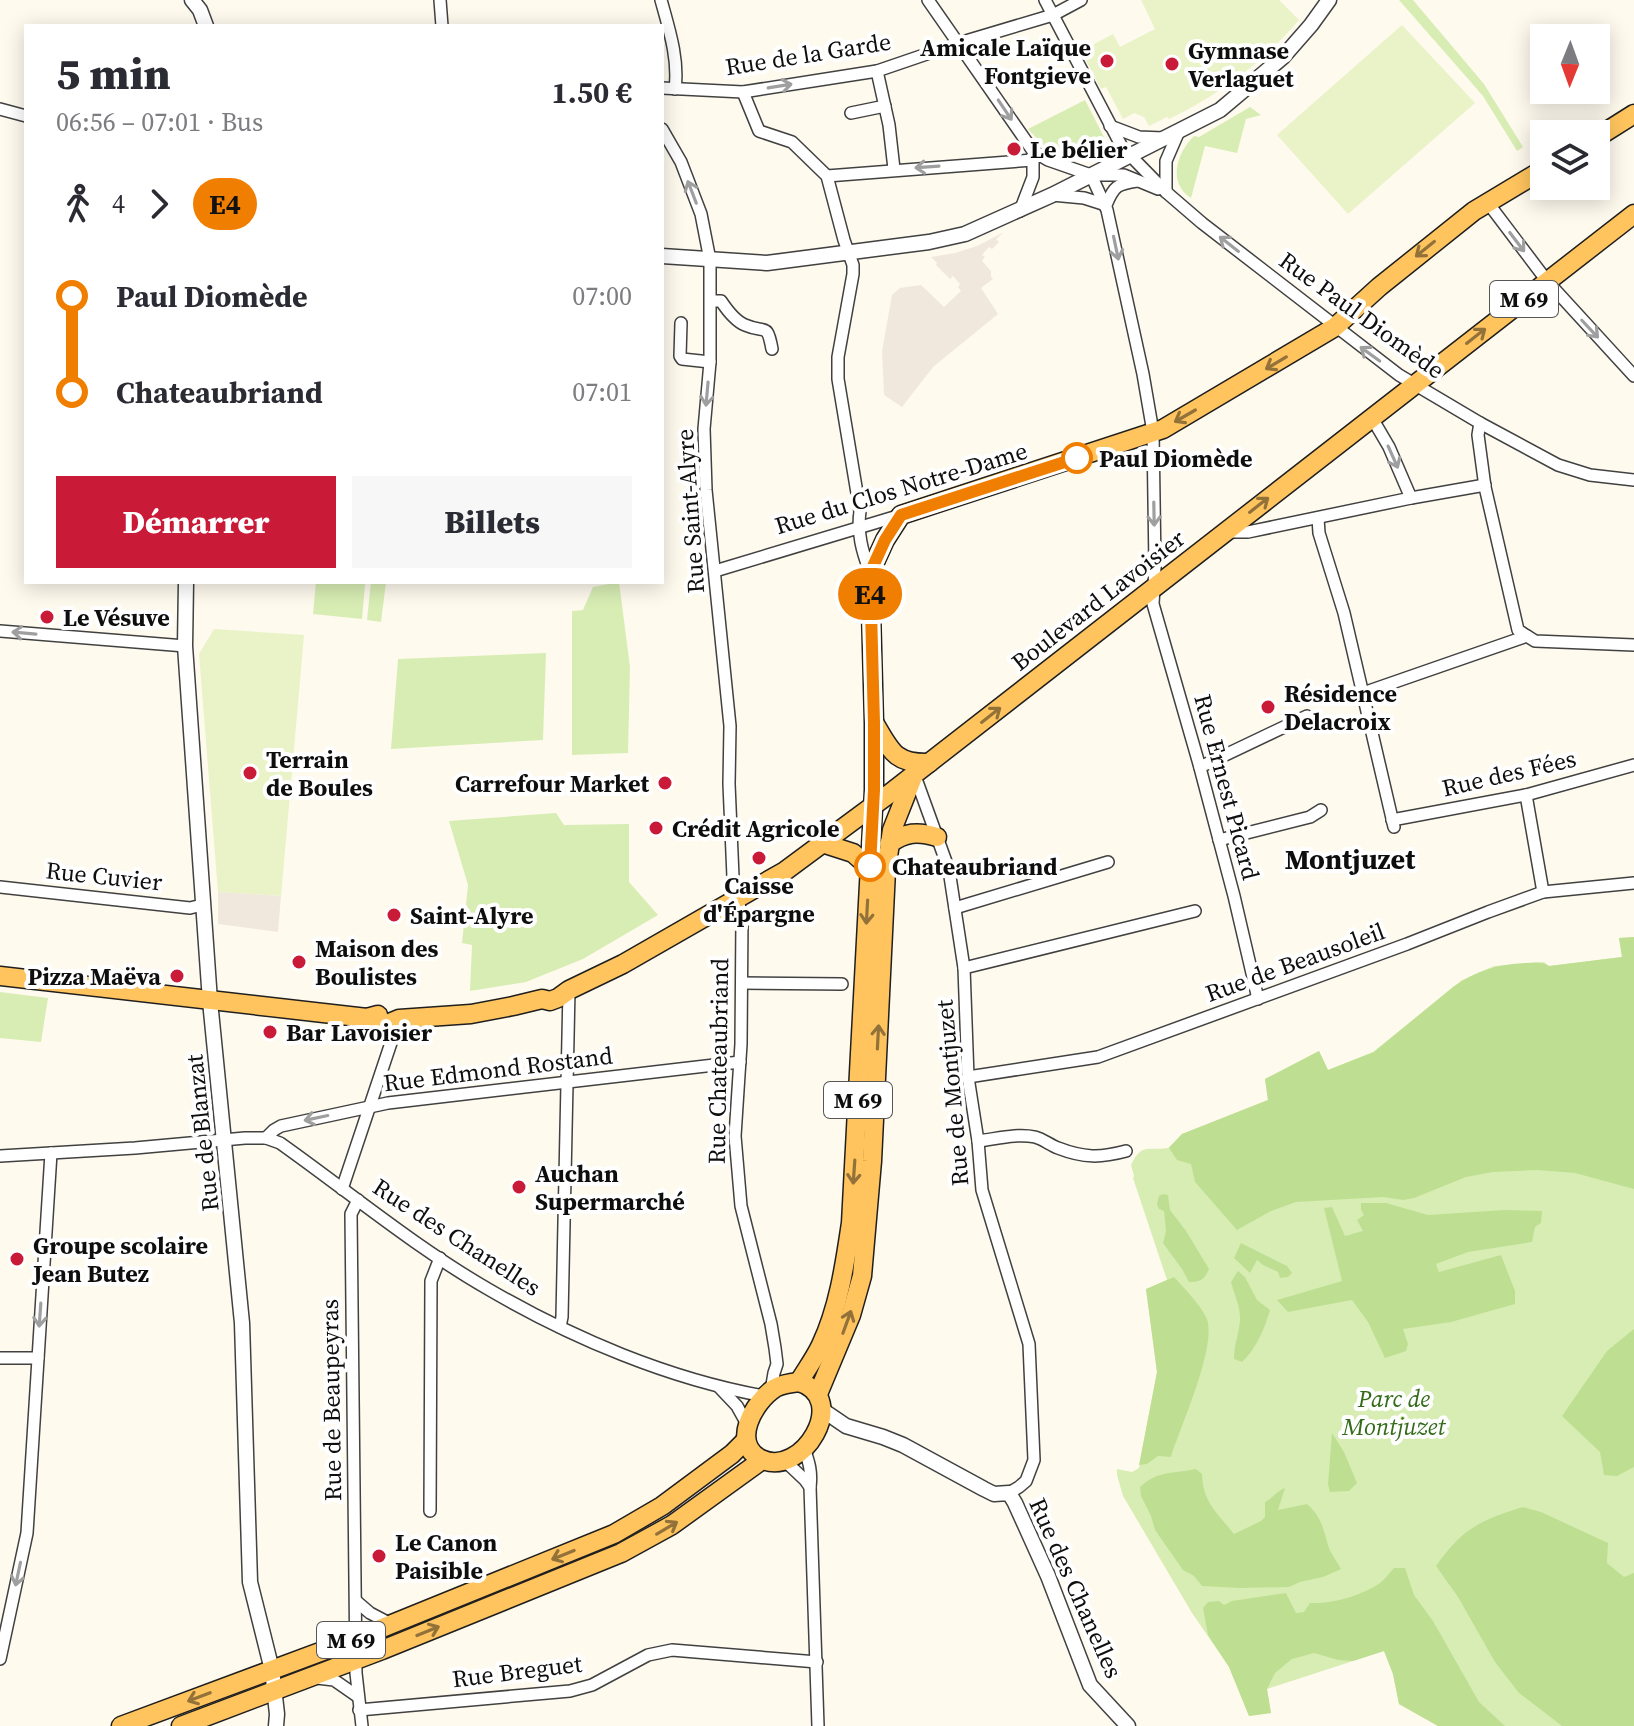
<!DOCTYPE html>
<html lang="fr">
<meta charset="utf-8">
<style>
:root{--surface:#fff;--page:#f7f7f7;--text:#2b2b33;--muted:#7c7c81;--accent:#c91a38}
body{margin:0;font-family:"Source Serif 4",serif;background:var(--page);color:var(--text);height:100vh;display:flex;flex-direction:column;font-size:30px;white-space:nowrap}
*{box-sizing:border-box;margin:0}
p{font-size:26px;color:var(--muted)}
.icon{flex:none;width:44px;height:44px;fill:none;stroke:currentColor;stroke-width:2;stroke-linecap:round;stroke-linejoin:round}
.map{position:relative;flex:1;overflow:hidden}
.drawer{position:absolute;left:24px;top:24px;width:640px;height:560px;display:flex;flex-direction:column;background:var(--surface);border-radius:0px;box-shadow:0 4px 20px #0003}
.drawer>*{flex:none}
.badge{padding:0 16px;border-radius:26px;font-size:28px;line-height:52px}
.needle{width:52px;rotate:181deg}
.controls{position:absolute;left:1530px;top:24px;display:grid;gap:16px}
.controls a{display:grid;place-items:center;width:80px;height:80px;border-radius:0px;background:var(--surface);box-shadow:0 4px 20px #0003;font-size:40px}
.map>.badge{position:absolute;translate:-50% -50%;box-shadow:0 0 0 4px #fff}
.legs{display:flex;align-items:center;gap:12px;height:88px;padding:0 32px;font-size:26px}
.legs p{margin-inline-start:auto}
.summary{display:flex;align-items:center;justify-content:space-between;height:136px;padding:0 32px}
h1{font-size:44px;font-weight:800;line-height:60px}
.button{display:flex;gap:16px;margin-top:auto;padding:16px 32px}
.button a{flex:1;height:92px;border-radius:0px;background:var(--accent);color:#fff;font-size:32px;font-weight:800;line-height:92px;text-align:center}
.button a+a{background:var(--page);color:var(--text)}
ul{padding:0 32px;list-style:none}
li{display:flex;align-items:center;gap:28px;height:96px;font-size:30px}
li i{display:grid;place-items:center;width:12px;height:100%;margin:0 10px;background:currentColor}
li i::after{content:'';width:20px;height:20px;margin:-10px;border:6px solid;border-radius:50%;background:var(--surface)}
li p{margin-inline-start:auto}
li:first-child i{background:linear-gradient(#0000 50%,currentColor 0)}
li:last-child i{background:linear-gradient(currentColor 50%,#0000 0)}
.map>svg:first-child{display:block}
.green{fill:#d8edb4}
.forest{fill:#bedf92}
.pitch{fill:#e9f3c7}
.plaza{fill:#f0e8dc}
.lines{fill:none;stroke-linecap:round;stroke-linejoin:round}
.minor-casing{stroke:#414141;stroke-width:14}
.tertiary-casing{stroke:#414141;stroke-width:17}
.primary-casing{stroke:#1f1f1f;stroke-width:21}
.minor{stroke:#fff;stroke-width:11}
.tertiary{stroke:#fff;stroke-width:14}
.primary{stroke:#ffc45e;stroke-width:18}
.oneway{stroke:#9f9f9f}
.oneway2{stroke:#93723a}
.line-1-casing{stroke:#fff;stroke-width:18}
.line-1{stroke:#f07e00;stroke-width:12}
.poi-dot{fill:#c91a38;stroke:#fff;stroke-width:3}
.stop-1-dot{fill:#fff;stroke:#f07e00;stroke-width:4}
.labels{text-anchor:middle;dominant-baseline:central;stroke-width:8;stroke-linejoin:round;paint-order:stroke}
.shield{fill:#fff;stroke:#565656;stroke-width:2}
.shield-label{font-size:22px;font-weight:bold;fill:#0e0e0e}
.poi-label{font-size:24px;font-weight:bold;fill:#0e0e0e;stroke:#fff;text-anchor:start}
.street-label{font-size:24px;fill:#0e0e0e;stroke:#fff}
.stop-label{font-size:24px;font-weight:bold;fill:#0e0e0e;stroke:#fff;text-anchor:start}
.park-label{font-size:24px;font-style:italic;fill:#336b18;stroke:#fff}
.quarter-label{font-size:28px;font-weight:bold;fill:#0e0e0e;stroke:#fff}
</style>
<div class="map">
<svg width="1634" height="1726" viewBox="0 0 1634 1726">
<rect width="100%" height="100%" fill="#fffaee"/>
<!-- green -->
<g class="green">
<path d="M1399,0H1413L1484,84L1523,147L1517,151L1483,96Z"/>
<path d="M1085,100L1105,139L1106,147L1084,159L1074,157L1056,153L1043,145L1028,129Z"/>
<path d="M1250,107L1261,115L1246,119L1237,153L1205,146L1191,198C1167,183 1177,152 1194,136L1199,137Z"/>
<path d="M316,582L365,584L362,619L313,614Z"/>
<path d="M371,582H386L381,622L367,620Z"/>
<path d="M619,582L630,667L628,753L572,755V611L583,610L593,587Z"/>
<path d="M546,653L543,740L391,749L398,659Z"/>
<path d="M556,813L564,825L629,824V882L658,915L583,959L526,982L470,991L472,945L462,943L468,885L449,821Z"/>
<path d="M1634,937V1726H1438L1399,1704L1393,1674L1384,1651L1267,1689L1271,1713L1249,1716L1229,1667L1192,1613L1123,1496L1117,1475V1469L1132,1472L1139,1468L1157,1372L1146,1289L1167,1280L1133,1178L1134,1176L1131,1165C1142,1142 1148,1151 1168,1148L1182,1134L1268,1100L1265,1079L1319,1051L1328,1070L1373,1052L1462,980L1494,966L1544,962L1549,966L1622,957L1619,938Z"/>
<path d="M0,992L48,998L41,1042L0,1038Z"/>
</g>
<!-- forest -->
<g class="forest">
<path d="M1634,937V1189L1575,1173L1537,1170L1493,1172L1466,1177L1414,1198L1403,1200L1383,1197L1296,1202L1271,1211L1237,1230L1195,1182L1191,1164L1177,1160L1169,1148L1182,1134L1268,1100L1265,1079L1319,1051L1328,1070L1374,1052L1453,987C1475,971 1498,964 1525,963C1534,963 1541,961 1549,966L1622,957L1619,938Z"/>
<path d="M1163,1194L1168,1195L1170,1210L1186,1231L1209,1269C1204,1280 1201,1282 1189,1282L1182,1269L1163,1243L1166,1231L1164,1211L1159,1209L1157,1204L1159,1196Z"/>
<path d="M1361,1203H1386L1428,1215L1505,1210L1542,1211L1541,1223L1535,1227L1532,1242L1468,1252L1436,1264L1439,1272L1501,1255L1515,1291V1304L1451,1322L1403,1329L1408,1344L1406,1351L1385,1358L1368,1322L1352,1300L1288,1312L1277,1300L1342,1281L1324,1208L1332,1207L1345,1236L1363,1231L1357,1220L1364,1215L1361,1210Z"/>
<path d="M1241,1243L1287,1266L1292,1273L1288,1277L1280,1278L1278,1272L1263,1265L1257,1260L1250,1273L1234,1258Z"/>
<path d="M1238,1271L1245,1277L1257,1300L1270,1310C1265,1328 1256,1349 1242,1362L1234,1359C1234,1344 1239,1334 1240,1320C1241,1308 1234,1294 1231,1282Z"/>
<path d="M1174,1277C1185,1289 1198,1302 1206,1317C1219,1343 1180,1427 1171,1457L1158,1456L1147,1464L1139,1465L1157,1372L1146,1289Z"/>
<path d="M1634,1329V1467L1617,1476L1604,1475L1600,1452L1562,1416L1607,1351Z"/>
<path d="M1332,1433L1344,1452L1357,1483L1349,1491L1330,1492L1328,1484Z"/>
<path d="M1196,1469L1202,1474C1203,1503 1217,1512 1234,1534L1261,1521L1265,1517V1502C1273,1498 1277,1491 1285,1488L1278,1510L1307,1504C1321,1516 1323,1528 1328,1545C1330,1553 1337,1561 1341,1569L1323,1577L1300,1582L1289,1587L1240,1588L1202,1586L1194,1576L1183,1570L1155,1530L1151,1516L1141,1496L1140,1487C1158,1470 1173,1474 1196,1469Z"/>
<path d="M1523,1507L1541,1512L1608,1543L1607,1563L1624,1577L1634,1573V1726H1562L1519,1693L1495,1662L1458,1597L1436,1566C1462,1529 1480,1520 1523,1507Z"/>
<path d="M1394,1568H1405L1414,1595L1433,1621L1479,1702L1505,1726H1438L1399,1704L1393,1674L1384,1651L1353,1661L1338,1660L1314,1653L1292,1659L1275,1673L1267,1689L1271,1713L1249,1716L1229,1667L1208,1635L1203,1608L1208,1602L1219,1601L1224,1605L1232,1601L1286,1593L1296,1613L1304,1612L1310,1603C1332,1604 1361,1596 1380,1583C1385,1579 1389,1573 1394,1568Z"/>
</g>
<!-- pitch -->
<g class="pitch">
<path d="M1141,0H1279L1299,20C1262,63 1219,95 1169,119L1167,117L1149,126L1144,117L1134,113L1123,119L1106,87L1101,89L1081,51L1113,34L1120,47L1155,29Z"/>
<path d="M1402,25L1475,103L1348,214L1277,135Z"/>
<path d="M214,629L304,635L281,896L218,892L199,654Z"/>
</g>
<!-- plaza -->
<g class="plaza">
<path d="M1004,232L996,239L999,242L992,249L989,247L982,255L985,257L982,261L991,271V277L993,279L981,288L998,314L933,367L902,407L884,395L882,351L892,295L900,288L921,285L944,307L961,291L958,287L960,284L953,276L950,279L936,265L937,263L931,257L955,253L977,246Z"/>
<path d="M218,892L281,896L278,932L218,924Z"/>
</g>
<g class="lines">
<!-- minor casing -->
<g class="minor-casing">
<g id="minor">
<path d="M440,0L442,26"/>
<path d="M661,0C669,29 679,59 675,89"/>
<path d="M928,0L1033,151L1048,160L1091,175H1124L1158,189"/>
<path d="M1045,0L1122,147L1166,192L1202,223L1399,375L1480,423L1558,465L1590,475L1634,480"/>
<path d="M877,71L889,125L894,169"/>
<path d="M662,88L743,92L877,71L959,43L1053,15L1081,0"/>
<path d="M743,92L759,131L792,142L827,176L844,240L853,265V274L838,357V379L860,511C857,533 862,551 870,572"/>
<path d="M0,109L26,116"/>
<path d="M851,113L885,106"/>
<path d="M1110,126L1139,137L1163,138"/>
<path d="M662,129L681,162L701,214L710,260V362L704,429L706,490L730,726L729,784L733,877L742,918L741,1044L735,1136L741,1206L771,1324L775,1348L777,1364L774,1373L771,1391"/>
<path d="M1091,175L1107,210L1143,374L1153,432L1155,567L1153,604L1199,764L1234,896L1258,999"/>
<path d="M827,176L1033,160"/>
<path d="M1166,192V161L1179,131"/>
<path d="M1052,195L1084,198L1106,205C1114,186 1117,184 1137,181"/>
<path d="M1488,203L1547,281L1634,376"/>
<path d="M1020,211L1033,177V156"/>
<path d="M711,301H721C727,310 735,321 745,325C766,334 767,322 772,349"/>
<path d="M681,323L680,356L682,359L710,362"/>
<path d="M1372,418L1389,447L1411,498"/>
<path d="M1480,423L1478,435L1485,487L1518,630L1527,636"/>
<path d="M1318,518L1319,533L1344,613L1394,827"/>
<path d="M1226,532H1248L1411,498L1485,485"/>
<path d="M715,571L901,515"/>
<path d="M0,631L185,646"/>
<path d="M1363,693L1527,636L1535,641L1634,645"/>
<path d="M1200,767L1307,716"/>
<path d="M915,776L949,870L964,968L968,1077L978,1141L982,1190L1029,1344L1034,1460L1026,1481L1019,1487L1009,1493"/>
<path d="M1526,795L1543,892"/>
<path d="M1392,820L1526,795L1634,765"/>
<path d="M1219,840L1310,817L1321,810"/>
<path d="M0,887L190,908L202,905"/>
<path d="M955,908L1108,862"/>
<path d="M964,968L1195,911"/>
<path d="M742,983L842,984"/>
<path d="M968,1077L1098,1057L1407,944L1488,912L1543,892L1634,883"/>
<path d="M266,1138L274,1130L281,1126L388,1103L740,1062"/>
<path d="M978,1141C996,1139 1017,1133 1035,1137C1043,1139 1050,1145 1058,1148C1084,1158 1100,1158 1126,1151"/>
<path d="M0,1156L135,1148L245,1138H266L280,1143C349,1192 415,1247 488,1289C572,1338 669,1379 764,1396"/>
<path d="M342,1189L399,1019"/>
<path d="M358,1200L351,1214L356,1673L362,1726"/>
<path d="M560,1327L562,1317L569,990"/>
<path d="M0,1358H38"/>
<path d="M719,1387L737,1406L747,1424"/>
<path d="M804,1448C809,1462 812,1472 810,1487L818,1726"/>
<path d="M786,1462L805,1480L810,1487"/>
<path d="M430,1511L431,1281L440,1258"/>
<path d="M356,1601L370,1613L391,1624"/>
<path d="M0,1659L27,1533L51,1153"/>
<path d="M317,1678L334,1680L357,1696"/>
<path d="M359,1710L570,1691L592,1685L648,1655L672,1650L817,1662"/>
</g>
</g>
<!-- tertiary casing -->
<g class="tertiary-casing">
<g id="tertiary">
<path d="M192,0L200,10L206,26"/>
<path d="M662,256L767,263L929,242L965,234L1052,195L1220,110L1283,57L1311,25L1329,0"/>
<path d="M186,582L185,646L210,1001L242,1323L250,1582L272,1670L277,1714L276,1726"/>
<path d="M821,1409L846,1426L883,1437L903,1445L984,1489L994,1494L1009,1493L1015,1503L1048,1576L1090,1685L1128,1726"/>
</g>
</g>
<!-- primary casing -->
<g class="primary-casing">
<g id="primary">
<path d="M1596,138L1634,114"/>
<path d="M875,724C891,751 895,764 929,763"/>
<path d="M825,844L853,853L870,868"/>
<path d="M889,844C905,832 918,831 937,837"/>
<path d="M0,976L367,1018L378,1015"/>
<path d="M367,1018L376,1024H387L399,1019L471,1014L513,1006L542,999L550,1001L558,998L569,990L623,964L785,871L889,794L1634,214"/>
<path d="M799,1382C806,1370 815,1358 821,1345C839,1307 845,1263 851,1223L874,790V723L870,573L885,540L901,515L1163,429L1335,327L1379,287L1474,211L1544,169"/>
<path d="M799,1382C851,1398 802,1479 761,1459C730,1444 754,1401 775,1388C782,1384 790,1383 799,1382Z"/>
<path d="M818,1394L851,1315L862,1276L872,1161L886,870L892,830L913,777"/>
<path d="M121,1726L355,1639L614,1534L662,1506L732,1454L746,1440"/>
<path d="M181,1726L382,1650L621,1553L672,1525L762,1460"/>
</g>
</g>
<!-- minor -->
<use href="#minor" class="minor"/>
<!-- tertiary -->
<use href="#tertiary" class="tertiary"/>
<!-- primary -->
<use href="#primary" class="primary"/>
</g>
<!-- one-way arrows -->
<defs><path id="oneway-shaft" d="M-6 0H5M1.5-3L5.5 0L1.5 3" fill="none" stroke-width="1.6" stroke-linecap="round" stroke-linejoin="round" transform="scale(2)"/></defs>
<g class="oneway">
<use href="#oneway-shaft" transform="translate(780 86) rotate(-9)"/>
<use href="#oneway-shaft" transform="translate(1005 110) rotate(56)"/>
<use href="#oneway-shaft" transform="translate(927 167) rotate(176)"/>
<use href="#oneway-shaft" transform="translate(692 192) rotate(-111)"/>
<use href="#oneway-shaft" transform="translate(1517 242) rotate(53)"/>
<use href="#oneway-shaft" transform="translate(1229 244) rotate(-142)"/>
<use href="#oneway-shaft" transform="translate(1116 248) rotate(78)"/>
<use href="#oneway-shaft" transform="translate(1590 329) rotate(47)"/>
<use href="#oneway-shaft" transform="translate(1370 354) rotate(-144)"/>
<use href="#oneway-shaft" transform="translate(707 394) rotate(95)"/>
<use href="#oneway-shaft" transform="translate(1393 457) rotate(66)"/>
<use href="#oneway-shaft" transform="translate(1154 514) rotate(89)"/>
<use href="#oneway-shaft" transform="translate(24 633) rotate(-175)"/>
<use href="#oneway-shaft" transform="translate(316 1118) rotate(168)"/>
<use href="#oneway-shaft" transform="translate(40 1315) rotate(94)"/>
<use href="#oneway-shaft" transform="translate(18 1574) rotate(102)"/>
</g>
<g class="oneway2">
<use href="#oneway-shaft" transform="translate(1425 249) rotate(141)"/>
<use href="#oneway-shaft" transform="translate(1476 336) rotate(-38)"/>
<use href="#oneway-shaft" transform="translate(1276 363) rotate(149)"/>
<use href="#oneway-shaft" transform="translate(1185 416) rotate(150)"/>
<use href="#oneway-shaft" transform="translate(1259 505) rotate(-38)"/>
<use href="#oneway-shaft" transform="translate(991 715) rotate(-38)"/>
<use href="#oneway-shaft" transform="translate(867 912) rotate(93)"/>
<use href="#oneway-shaft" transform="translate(878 1037) rotate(-87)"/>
<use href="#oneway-shaft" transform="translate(854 1172) rotate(94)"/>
<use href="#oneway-shaft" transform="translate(847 1322) rotate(-70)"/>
<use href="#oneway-shaft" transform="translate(667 1528) rotate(-31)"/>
<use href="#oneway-shaft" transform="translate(563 1555) rotate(158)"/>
<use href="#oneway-shaft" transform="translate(428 1631) rotate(-22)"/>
<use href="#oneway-shaft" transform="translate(199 1697) rotate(159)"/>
</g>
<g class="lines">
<!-- line-1 casing -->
<g class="line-1-casing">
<path id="line-1" d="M870,866L874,790V723L870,573L885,540L901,515L1077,458"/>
</g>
<!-- line-1 -->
<use href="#line-1" class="line-1"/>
</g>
<!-- markers -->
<g class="poi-dot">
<circle cx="1107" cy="61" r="8"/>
<circle cx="1172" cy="64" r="8"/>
<circle cx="1014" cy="149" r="8"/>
<circle cx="47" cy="617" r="8"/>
<circle cx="1268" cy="707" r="8"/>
<circle cx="250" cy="773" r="8"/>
<circle cx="665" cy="783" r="8"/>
<circle cx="656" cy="828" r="8"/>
<circle cx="759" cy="858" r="8"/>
<circle cx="394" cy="915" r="8"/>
<circle cx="299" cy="962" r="8"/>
<circle cx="177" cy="976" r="8"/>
<circle cx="270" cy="1032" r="8"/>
<circle cx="519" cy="1187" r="8"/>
<circle cx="17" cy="1259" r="8"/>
<circle cx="379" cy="1556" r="8"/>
</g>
<g class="stop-1-dot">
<circle cx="1077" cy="458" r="14"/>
<circle cx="870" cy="866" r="14"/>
</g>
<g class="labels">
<!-- shield labels -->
<g class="shield">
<rect x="1490" y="281" width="68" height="36" rx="6"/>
<rect x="824" y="1082" width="68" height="36" rx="6"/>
<rect x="317" y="1622" width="68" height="36" rx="6"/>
</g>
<g class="shield-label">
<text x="1524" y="299">M 69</text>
<text x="858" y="1100">M 69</text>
<text x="351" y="1640">M 69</text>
</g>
<!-- poi labels -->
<g class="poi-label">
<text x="1091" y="47" text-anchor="end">Amicale Laïque<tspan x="1091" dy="28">Fontgieve</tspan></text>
<text x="1188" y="50">Gymnase<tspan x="1188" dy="28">Verlaguet</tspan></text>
<text x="1030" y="149">Le bélier</text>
<text x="63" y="617">Le Vésuve</text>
<text x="1284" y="693">Résidence<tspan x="1284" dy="28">Delacroix</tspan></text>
<text x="266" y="759">Terrain<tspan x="266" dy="28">de Boules</tspan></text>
<text x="649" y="783" text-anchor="end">Carrefour Market</text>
<text x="672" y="828">Crédit Agricole</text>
<text x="759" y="885" text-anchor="middle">Caisse<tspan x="759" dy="28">d'Épargne</tspan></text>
<text x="410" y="915">Saint-Alyre</text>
<text x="315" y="948">Maison des<tspan x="315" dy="28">Boulistes</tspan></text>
<text x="161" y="976" text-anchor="end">Pizza Maëva</text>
<text x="286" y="1032">Bar Lavoisier</text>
<text x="535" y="1173">Auchan<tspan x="535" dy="28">Supermarché</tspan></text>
<text x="33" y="1245">Groupe scolaire<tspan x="33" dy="28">Jean Butez</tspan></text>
<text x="395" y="1542">Le Canon<tspan x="395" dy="28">Paisible</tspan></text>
</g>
<!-- street labels -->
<g class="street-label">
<text transform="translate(808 54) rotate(-9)">Rue de la Garde</text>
<text transform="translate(1362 315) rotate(36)">Rue Paul Diomède</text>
<text transform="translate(901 488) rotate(-17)">Rue du Clos Notre-Dame</text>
<text transform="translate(690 511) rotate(-94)">Rue Saint-Alyre</text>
<text transform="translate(1098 600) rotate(-38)">Boulevard Lavoisier</text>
<text transform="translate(1509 773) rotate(-13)">Rue des Fées</text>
<text transform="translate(1227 787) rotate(75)">Rue Ernest Picard</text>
<text transform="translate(104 876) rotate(6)">Rue Cuvier</text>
<text transform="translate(1295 962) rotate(-20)">Rue de Beausoleil</text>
<text transform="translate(718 1061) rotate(-89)">Rue Chateaubriand</text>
<text transform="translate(498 1069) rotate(-7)">Rue Edmond Rostand</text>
<text transform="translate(952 1093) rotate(-95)">Rue de Montjuzet</text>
<text transform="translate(202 1133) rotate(-96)">Rue de Blanzat</text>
<text transform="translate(457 1237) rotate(33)">Rue des Chanelles</text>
<text transform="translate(331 1400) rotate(-91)">Rue de Beaupeyras</text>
<text transform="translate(1076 1588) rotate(66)">Rue des Chanelles</text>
<text transform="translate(517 1671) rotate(-7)">Rue Breguet</text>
</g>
<!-- stop labels -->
<g class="stop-label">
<text x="1099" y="458">Paul Diomède</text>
<text x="892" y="866">Chateaubriand</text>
</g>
<!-- park labels -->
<g class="park-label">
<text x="1394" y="1398">Parc de<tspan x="1394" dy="28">Montjuzet</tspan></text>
</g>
<!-- quarter labels -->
<g class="quarter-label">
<text x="1350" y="859">Montjuzet</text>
</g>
</g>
</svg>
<div class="controls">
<a><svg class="needle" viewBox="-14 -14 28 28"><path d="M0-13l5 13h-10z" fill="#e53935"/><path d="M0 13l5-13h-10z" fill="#7c7c81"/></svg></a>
<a><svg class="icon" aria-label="layers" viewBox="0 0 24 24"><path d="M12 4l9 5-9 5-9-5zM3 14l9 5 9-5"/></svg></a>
</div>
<b class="badge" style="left:870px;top:594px;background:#f07e00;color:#111">E4</b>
<section class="drawer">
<div class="summary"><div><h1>5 min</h1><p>06:56 – 07:01 · Bus</p></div><b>1.50 €</b></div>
<div class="legs"><svg class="icon" aria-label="walk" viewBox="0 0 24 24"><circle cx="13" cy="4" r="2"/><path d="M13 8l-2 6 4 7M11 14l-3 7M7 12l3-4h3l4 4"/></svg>4<svg class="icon" aria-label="forward" viewBox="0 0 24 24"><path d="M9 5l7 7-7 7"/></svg><b class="badge" style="background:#f07e00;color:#111">E4</b></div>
<ul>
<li><i style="color:#f07e00"></i><b>Paul Diomède</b><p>07:00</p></li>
<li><i style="color:#f07e00"></i><b>Chateaubriand</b><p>07:01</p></li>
</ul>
<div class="button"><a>Démarrer</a><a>Billets</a></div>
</section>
</div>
